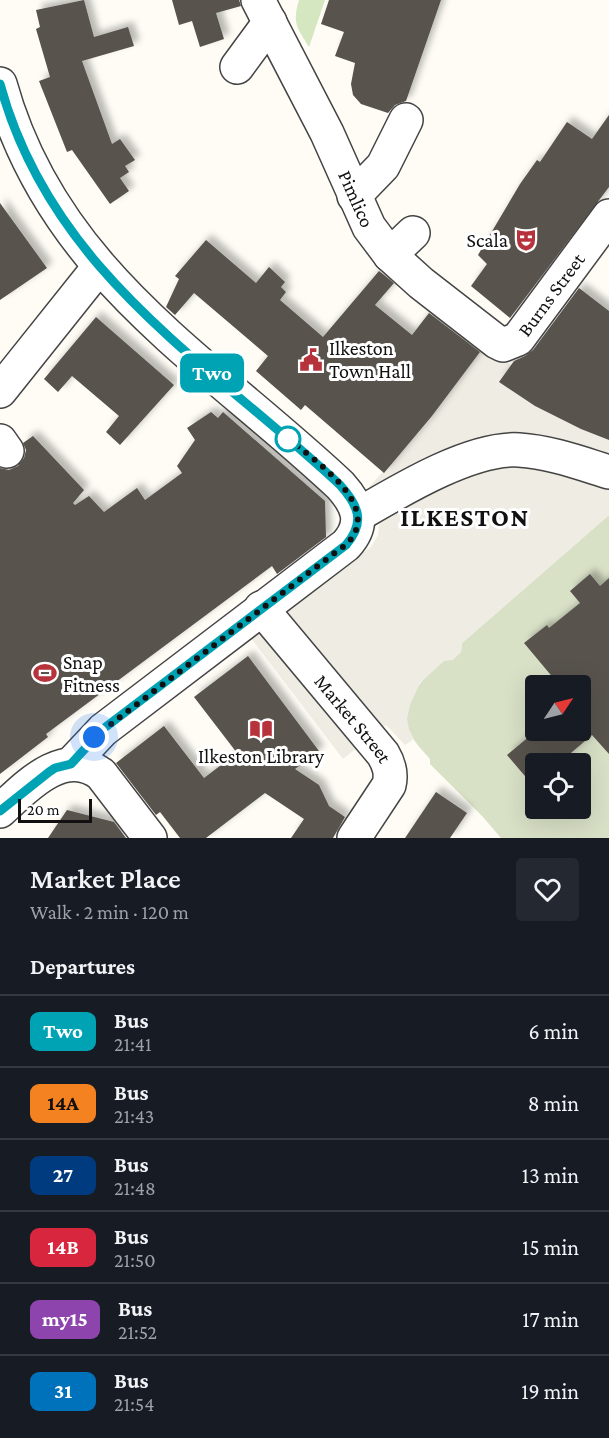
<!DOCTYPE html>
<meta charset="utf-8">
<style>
:root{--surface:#171b24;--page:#242831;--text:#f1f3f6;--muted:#9ea1a6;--line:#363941}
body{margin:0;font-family:"Crimson Pro",serif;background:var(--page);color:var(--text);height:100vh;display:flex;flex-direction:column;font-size:22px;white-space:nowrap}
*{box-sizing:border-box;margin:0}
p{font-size:20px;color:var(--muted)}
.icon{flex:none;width:33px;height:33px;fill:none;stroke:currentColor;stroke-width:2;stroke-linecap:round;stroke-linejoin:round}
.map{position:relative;height:838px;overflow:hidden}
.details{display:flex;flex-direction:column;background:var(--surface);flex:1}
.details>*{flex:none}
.badge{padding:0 12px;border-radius:9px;font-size:21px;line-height:39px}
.needle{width:39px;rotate:55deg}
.tools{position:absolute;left:525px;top:675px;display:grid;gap:12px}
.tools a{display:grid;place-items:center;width:66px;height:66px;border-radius:6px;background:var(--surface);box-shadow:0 6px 24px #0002;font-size:30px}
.scale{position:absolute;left:18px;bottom:15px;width:74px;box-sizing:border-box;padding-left:6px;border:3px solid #111;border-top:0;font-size:16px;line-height:21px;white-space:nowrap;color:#111;-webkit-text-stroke:4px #fff;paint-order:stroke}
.you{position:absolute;width:30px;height:30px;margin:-15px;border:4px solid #fff;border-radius:50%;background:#1a73e8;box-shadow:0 0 0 9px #1a73e833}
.map>.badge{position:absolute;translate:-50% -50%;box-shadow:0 0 0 3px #fff}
h2{padding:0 30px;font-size:22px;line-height:54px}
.round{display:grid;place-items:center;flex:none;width:63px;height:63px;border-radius:6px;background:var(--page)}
.head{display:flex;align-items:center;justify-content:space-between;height:102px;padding:0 30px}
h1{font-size:28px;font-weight:600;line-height:45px}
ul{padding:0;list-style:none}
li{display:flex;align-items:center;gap:18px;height:72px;padding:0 30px;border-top:2px solid var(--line)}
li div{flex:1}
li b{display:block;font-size:22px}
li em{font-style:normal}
li .badge{min-width:66px;font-weight:700;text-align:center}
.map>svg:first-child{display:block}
.green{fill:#d5e7c0}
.cemetery{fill:#d8e0c6;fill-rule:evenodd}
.plaza{fill:#efece3}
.building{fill:#58524e;filter:url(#shadow)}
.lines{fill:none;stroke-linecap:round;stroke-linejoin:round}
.minor-casing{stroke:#444;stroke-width:36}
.minor{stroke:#fff;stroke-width:33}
.line-casing{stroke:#fff;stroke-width:14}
.line{stroke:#00a3b4;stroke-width:9}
.walk{stroke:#111;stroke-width:6;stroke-dasharray:0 10.8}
.stop-dot{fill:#fff;stroke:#00a3b4;stroke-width:3}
.labels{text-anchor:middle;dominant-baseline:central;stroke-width:6;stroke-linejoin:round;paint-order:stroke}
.street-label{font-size:20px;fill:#111;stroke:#fff}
.poi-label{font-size:20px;fill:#111;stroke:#fff;text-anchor:start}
.district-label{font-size:26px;font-weight:bold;letter-spacing:1.5px;fill:#111;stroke:#fff}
</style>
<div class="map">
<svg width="609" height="838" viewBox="0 0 609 838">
<defs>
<filter id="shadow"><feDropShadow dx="5.5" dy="-5.5" stdDeviation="3" flood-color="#0004"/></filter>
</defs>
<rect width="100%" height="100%" fill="#fefcf5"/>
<!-- green -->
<path class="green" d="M299,0H325L309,47C297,27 292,24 299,0Z"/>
<!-- cemetery -->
<path class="cemetery" d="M609,515V838H501L483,817L430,764V759C422,750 412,740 408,728C402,703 424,674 444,660C449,657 456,655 461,652L462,643ZM536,686H580V730H536ZM536,764H580V808H536Z"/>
<!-- plaza -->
<path class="plaza" d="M481,350L496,354L511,365L500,382L535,406L609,440V515L462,643L461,652L453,660L444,661L420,683L410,705L407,719L409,729L414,739L405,745L386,725L343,759L248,634L371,547L378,535L380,517L374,495L369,487L430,420Z"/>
<!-- building -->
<g class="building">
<path d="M84,0L94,37L128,27L134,46L82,61L112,144L120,139L135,160L125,166L129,172L120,178L129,191L110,204L72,150L67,152L39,81L50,77L36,29L40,27L36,10Z"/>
<path d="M172,0H239L241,6L216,13L224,39L200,47L192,21L179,25Z"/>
<path d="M329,0H441L406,101L395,105L388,113L361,104L353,95L351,84L355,63L335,56L344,32L321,24Z"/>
<path d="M609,115V187L510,318L471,286L487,264L478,255L520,184L537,160L540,162L567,122L592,139Z"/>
<path d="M0,203L47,268L0,300Z"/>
<path d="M206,240L256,283L269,267L285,282L281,287L286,292L280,300L323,337L379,271L394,283L375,305L412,335L429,313L480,352L432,416L384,473L305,405L301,410L256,371L268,356L194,293L175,315L166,307L179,279L175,276Z"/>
<path d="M579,288L609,311V440L581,429L535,406L499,382L514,361L525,356L533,350Z"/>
<path d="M96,317L174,385L120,445L106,432L119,416L72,376L58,392L44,379Z"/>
<path d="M211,412L218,418L223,412L325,501L326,537L277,574L272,566L46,734L48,737L0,774V468L9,470L18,466L24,458L26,450L23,443L33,436L84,490L73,503L75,505L89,496L104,512L137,488L145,500L182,473L177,466L195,440L187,428Z"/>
<path d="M590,574L600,586L609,578V754L592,735L558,764H536V789L507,755L537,730H580V686H560L524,643L547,625L549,628L580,603L570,591Z"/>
<path d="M248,656L319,751L295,769L319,785L329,806L345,817L333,838H291L304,819L265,793L206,838H180L160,812L156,815L116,763L164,726L204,778L237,753L194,697Z"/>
<path d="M436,792L467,813L450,838H405Z"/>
<path d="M67,810L114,822L126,838H48Z"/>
</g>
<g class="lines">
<!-- minor casing -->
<g class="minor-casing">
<g id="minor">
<path id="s1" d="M258,0L327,133L369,227L390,255L421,283L497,342L503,345L518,339L609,216"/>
<path d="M237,67L270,22"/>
<path d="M0,84C52,273 207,360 340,485C358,505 366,523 346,545L103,730L71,764"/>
<path d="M354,196L383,166L406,120"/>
<path d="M390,255L413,233"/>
<path d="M0,391L99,267"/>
<path d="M0,441L7,451"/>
<path d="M358,515C399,491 471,447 519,450C550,452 580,463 609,472"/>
<path id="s2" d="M261,608L383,754C389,764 392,773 389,785L354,838"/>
<path d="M0,811C26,787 63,746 101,774L150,838"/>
</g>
</g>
<!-- minor -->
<use href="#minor" class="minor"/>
</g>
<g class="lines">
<!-- line casing -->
<g class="line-casing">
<path id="line" d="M0,84C51,272 207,361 340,485C358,505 366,522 346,545L103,729L71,764L55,768L49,772L0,811"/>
</g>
<!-- line -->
<use href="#line" class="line"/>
<!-- walk -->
<path class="walk" d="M94,737L336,552C342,548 349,543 353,536C376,500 310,457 286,437L288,439"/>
</g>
<!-- icons -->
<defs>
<g id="theatre-bare" transform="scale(1.8)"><path d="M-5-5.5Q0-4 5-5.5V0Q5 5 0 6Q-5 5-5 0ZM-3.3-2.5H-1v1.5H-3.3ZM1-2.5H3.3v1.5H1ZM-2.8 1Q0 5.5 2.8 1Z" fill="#b6333c" stroke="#fff" stroke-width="2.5" paint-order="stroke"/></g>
<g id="civic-bare" transform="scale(1.8)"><path d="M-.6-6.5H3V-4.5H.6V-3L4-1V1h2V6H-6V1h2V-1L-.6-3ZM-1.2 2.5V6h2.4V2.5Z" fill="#b6333c" stroke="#fff" stroke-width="2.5" paint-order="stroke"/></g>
<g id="stadium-bare" transform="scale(1.8)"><path d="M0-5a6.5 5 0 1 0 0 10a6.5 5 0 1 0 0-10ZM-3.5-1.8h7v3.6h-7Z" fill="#b6333c" stroke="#fff" stroke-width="2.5" paint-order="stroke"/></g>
<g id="library-bare" transform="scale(1.8)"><path d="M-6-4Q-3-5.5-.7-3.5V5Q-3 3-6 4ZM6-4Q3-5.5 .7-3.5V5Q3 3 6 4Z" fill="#b6333c" stroke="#fff" stroke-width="2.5" paint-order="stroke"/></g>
</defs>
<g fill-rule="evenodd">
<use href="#theatre-bare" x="526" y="240"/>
<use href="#civic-bare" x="311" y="360"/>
<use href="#stadium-bare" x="45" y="673"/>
<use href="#library-bare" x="261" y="729"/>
</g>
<!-- markers -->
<circle class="stop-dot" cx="288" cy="439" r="12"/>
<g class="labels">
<!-- street labels -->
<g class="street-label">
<text stroke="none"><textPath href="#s1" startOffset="222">Pimlico</textPath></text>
<text stroke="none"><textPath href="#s1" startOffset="504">Burns Street</textPath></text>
<text stroke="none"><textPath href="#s2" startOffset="144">Market Street</textPath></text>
</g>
<!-- poi labels -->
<g class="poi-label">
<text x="508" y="240" text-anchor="end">Scala</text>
<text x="329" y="348">Ilkeston<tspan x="329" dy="23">Town Hall</tspan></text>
<text x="63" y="662">Snap<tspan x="63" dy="23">Fitness</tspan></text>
<text x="261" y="756" text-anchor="middle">Ilkeston Library</text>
</g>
<!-- district labels -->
<g class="district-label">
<text x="465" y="517">ILKESTON</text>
</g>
</g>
</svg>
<div class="tools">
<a><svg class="needle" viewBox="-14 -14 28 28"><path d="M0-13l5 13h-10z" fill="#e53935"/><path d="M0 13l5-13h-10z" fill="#9ea1a6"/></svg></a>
<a><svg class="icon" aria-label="locate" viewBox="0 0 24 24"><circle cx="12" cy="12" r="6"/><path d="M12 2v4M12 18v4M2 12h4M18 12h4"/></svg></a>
</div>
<div class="scale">20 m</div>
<div class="you" style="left:94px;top:737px"></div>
<b class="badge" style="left:212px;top:373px;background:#00a3b4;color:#fff">Two</b>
</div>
<section class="details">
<div class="head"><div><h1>Market Place</h1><p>Walk · 2 min · 120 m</p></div><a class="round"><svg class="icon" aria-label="heart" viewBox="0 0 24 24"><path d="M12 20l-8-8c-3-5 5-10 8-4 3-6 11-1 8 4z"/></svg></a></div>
<h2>Departures</h2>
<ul>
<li><span class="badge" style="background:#00a3b4;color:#fff">Two</span><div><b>Bus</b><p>21:41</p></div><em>6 min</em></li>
<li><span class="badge" style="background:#f58220;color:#111">14A</span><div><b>Bus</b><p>21:43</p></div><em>8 min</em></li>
<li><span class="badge" style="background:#003b80;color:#fff">27</span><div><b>Bus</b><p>21:48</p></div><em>13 min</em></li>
<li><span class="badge" style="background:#d7263d;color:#fff">14B</span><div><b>Bus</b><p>21:50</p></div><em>15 min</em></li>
<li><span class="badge" style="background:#8e44ad;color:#fff">my15</span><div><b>Bus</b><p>21:52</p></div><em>17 min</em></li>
<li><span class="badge" style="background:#0072bc;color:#fff">31</span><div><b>Bus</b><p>21:54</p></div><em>19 min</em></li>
</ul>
</section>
